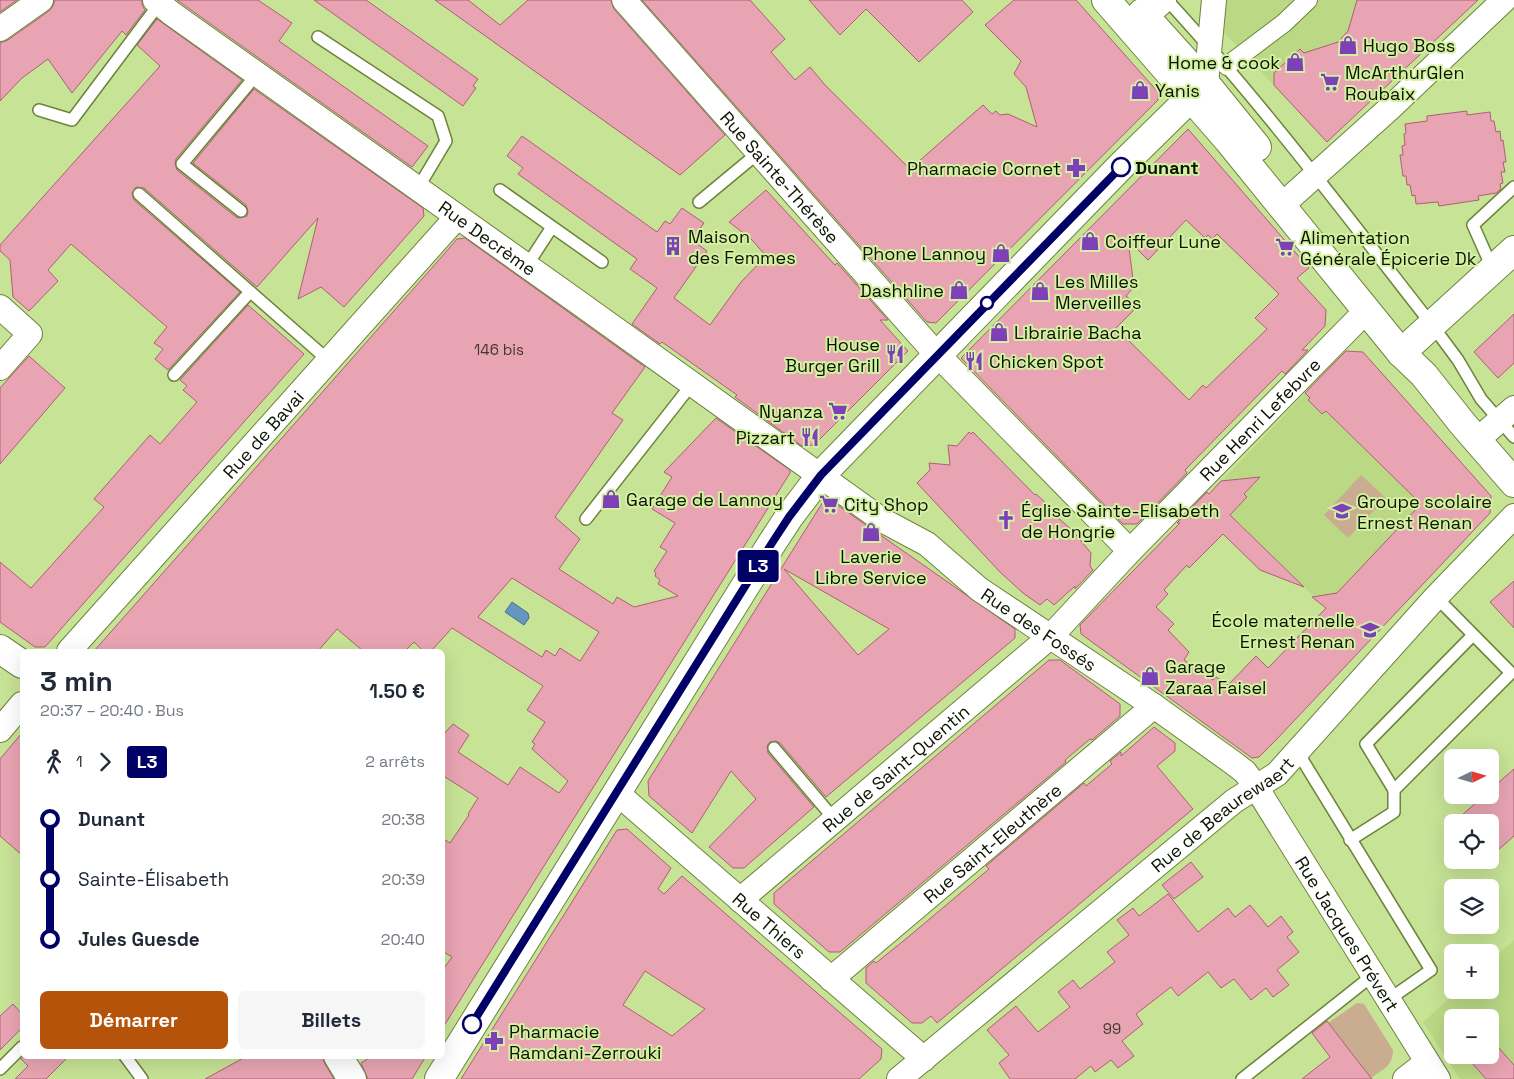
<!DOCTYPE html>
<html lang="fr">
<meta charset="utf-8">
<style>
:root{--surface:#fff;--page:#f6f6f7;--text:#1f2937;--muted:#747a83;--accent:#b45309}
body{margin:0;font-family:"Space Grotesk",sans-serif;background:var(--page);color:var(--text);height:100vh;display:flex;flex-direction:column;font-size:19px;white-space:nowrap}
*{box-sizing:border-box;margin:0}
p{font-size:16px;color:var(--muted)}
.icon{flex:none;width:28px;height:28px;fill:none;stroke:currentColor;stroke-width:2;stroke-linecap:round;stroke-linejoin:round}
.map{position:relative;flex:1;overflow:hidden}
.details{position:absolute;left:20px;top:649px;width:425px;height:410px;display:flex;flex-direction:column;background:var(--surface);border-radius:8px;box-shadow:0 5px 20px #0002}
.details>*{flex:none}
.badge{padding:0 10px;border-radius:4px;font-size:18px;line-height:32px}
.needle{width:32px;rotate:85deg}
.fabs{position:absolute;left:1444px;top:749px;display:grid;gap:10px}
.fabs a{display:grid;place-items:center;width:55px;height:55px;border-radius:8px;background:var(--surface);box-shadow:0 5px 20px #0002;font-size:25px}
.map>.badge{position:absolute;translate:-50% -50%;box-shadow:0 0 0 2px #fff}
.legs{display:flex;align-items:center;gap:8px;height:55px;padding:0 20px;font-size:16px}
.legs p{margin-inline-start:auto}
.summary{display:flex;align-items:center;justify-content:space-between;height:85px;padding:0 20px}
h1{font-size:28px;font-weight:700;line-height:38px}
.cta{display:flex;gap:10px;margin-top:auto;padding:10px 20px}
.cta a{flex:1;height:58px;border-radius:8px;background:var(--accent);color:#fff;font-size:20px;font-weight:700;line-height:58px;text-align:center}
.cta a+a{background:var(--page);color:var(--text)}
ul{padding:0 20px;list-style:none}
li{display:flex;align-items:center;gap:18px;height:60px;font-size:19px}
li i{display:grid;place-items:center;width:8px;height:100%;margin:0 6px;background:currentColor}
li i::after{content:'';width:12px;height:12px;margin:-6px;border:4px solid;border-radius:50%;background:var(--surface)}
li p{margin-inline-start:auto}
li:first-child i{background:linear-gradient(#0000 50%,currentColor 0)}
li:last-child i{background:linear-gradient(currentColor 50%,#0000 0)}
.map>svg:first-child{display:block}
.built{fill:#bbd985;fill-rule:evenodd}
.green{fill:#caad91}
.water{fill:#6596bf;stroke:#4a6f86}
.building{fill:#e8a4b3;stroke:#ae5f73;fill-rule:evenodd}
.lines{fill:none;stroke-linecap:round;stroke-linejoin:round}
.service-casing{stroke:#6c843a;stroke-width:14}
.pedestrian-casing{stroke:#6c843a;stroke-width:20}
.minor-casing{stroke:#6c843a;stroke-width:26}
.tertiary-casing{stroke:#6c843a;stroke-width:30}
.secondary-casing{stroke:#6c843a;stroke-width:30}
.service{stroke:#fff;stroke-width:11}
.pedestrian{stroke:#fff;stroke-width:18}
.minor{stroke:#fff;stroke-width:24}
.tertiary{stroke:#fff;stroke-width:28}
.secondary{stroke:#fff;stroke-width:28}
.line-1-casing{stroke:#fff;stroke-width:11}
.line-1{stroke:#006;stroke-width:8}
.stop-1-dot{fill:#fff;stroke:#006;stroke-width:2.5}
.labels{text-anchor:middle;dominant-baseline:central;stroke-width:4;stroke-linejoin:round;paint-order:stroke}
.number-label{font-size:15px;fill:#42382d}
.poi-label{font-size:18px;fill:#0b1400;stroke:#d4f0a3;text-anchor:start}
.stop-label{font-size:18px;font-weight:bold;fill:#0b1400;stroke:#d4f0a3;text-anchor:start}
.street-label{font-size:18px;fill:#0b1400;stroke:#d4f0a3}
</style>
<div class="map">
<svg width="1514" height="1079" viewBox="0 0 1514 1079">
<rect width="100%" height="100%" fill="#c7e396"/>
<!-- built -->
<g class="built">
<path d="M1223,0H1477L1326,141L1216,24Z"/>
<path d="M1321,377L1476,528L1365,646L1209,494Z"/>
<path d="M1514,940V1079H1460L1423,1022L1459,990H1490V962ZM1452,1018H1490V1055H1452Z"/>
</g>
<!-- green -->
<g class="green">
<path d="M1361,475L1386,498L1348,538L1324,515Z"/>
<path d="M1357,1003L1364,1004L1393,1050C1393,1066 1383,1069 1371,1078L1328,1023Z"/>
</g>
<!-- water -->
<path class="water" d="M512,602L528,613L529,618L524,625L505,612Z"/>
<!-- building -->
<g class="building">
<path d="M0,0H17L0,12Z"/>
<path d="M55,0H142V5L145,10L126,35L122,31L72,93L48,59L22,78L0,101V43L8,40L49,11L53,6Z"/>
<path d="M177,0H258L292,23L279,41L428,146L412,167Z"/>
<path d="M314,0H366L478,79L473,86L476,88L463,106Z"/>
<path d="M435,0H468L500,25L528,0H611L614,9L725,135L680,175Z"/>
<path d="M642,0H750L785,39L771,52L795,80L810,67L825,85L910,169L983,105L992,114L996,111L1000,115L1008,114L1037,127L1026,87L1014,74L1021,61L985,25L1014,0H1076L1158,92V100L936,323L927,322Z"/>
<path d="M809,0H962L973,12L919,62L866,9L840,35Z"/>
<path d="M1357,0H1478L1327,142L1274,85V73L1300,49L1304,53L1338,42L1348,31Z"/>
<path d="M157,19L242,80L176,159L175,163L177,170L236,217L240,218L247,216L248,212L246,205L193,163L254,89L423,208L424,216L344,307L321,287L298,299L318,218L257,287L144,188L136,187L132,193L134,200L240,292L168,370L155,359L163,349L154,343L167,327L71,244L48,270L58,281L29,311L13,297L10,260L0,251V245L160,66L137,45Z"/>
<path d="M1467,111V115L1490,112L1491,121H1494L1496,132L1500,131L1501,141L1503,140L1506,162H1503L1505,172H1501L1503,183L1500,184L1501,189L1496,193L1478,196L1479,200L1439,206L1438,202L1416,204L1415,195L1412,196L1410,185H1407L1406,176H1403L1400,155H1403L1402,146L1405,145L1404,134L1406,133L1405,124L1427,121V116Z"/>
<path d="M1188,129L1309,268L1297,278L1326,310L1325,326L1302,350H1308L1285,374L1282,371L1264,389L1185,470L1187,473L1137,524H1123L961,358ZM1186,220L1205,238L1208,235L1212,239L1217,234L1279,294L1255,318L1267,329L1206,388L1203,385L1189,400L1116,328L1133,311V302L1126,296L1134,287L1128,240L1148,260Z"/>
<path d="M522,136L657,232L665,221L670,224L682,208L704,223L692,240L707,251L674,298L710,325L741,282L766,256L751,239L729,222L766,190L835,265L837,263L888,320H880L908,351L814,445L802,446L735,397L737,395L686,359L662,342L660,344L632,324L657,288L630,269L637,259L518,174L523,168L507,156Z"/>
<path d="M465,238L645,367L612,413L623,420L555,517L580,539L559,569L613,604L617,597L634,607L678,596L658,584L660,580L655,576L656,573L654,571L667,551L660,547L675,523L652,509L672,477L664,472L716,418L790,470V473L442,1029V971L452,957L442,951V838L450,843L469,815L468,814L478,798L442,775V736L453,724L469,735L458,752L508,785L520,767L559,793L568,781L532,749L535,744L532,742L545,722L527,710L543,686L452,628L431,651H423L414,642L405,651H363L337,629L318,651H94L445,253L457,239ZM512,578L599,632L580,661L560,648L555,656L546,650L542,657L478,617Z"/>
<path d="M248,305L304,354L45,647H35L0,622V562L31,588L104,507L94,499L150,435L160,444L197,402L183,390L187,386L180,380Z"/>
<path d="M1514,314V363L1498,378L1474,352Z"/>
<path d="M1346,351L1363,352L1491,496L1490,513L1275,741L1259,757L1252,758L1081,634L1080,625L1180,523H1177L1207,492L1209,494L1221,481L1260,477L1244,494L1247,497L1230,515L1304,587L1260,570L1223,534L1189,568L1187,565L1164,590L1168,594L1156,607L1174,624L1168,630L1189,652L1184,660L1213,680L1216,677L1228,685L1256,656L1268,668L1326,608L1312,597L1337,593L1421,504L1326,411L1322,414L1308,400L1310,398L1305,393Z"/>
<path d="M29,356L65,388L0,464V388Z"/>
<path d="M969,432L971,434L973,432L1035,495L1036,494L1047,504L1057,515L1056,516L1072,530L1091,553L1090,566L1093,570L1075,589V586L1054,605L1047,599L1040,605L1023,593L1000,572L917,483L930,470L929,463L950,465L948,445L957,446Z"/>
<path d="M826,497L1015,629V638L826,797L780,743L776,741L770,742L767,746L768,753L814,807L744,868H733L709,847L756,799L731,771L692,833L649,796L648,781ZM784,569L889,629L858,655Z"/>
<path d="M1514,581V628L1490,602Z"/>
<path d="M1049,660H1060L1120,704V716L1092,740L1090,739L1065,760L1066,762L840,952H829L774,904V893Z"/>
<path d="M1154,727L1175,743V751L1157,766L1193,809L937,1023L931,1016L922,1023H912L866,983V968L874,961L876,963L907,938L989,869L986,866L1084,783L1086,786L1112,764L1110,761L1121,752V756Z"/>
<path d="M22,733V855L0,836V759Z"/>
<path d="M1514,769V836L1490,857V822H1454L1485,795H1490V790Z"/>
<path d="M627,829L671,868L658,889L664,894L682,876L882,1049L881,1059L859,1079H461L617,830ZM645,971L676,991L705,1009L672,1036L623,1005Z"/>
<path d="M1191,862L1203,877L1174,899L1162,885Z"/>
<path d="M1168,894L1198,932L1228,908L1235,917L1250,905L1268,927L1281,916L1293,932L1287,937L1299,952L1277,970L1289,985L1273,997L1266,988L1251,1000L1234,979L1221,988L1208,972L1178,996L1171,987L1136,1014L1143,1024L1122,1041L1134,1056L1118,1068L1111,1060L1095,1072L1091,1066L1075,1079H1010L999,1063L1009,1055L987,1030L1016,1006L1038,1032L1070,1007L1058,992L1073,980L1080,989L1115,962L1107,952L1129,935L1117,920L1133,908L1139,916Z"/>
<path d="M13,1004L22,1014V1028L0,1050V1016Z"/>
<path d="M1327,1021L1353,1055L1372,1079H1302L1330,1057L1312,1033Z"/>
<path d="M1490,1038L1514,1065V1079H1486L1465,1055H1490Z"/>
<path d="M23,1056H69L46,1079H15L28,1066L21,1059Z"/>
<path d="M247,1056H322L325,1064L334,1079H205Z"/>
<path d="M372,1056H426L412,1079H368L361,1063Z"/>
</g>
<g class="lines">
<!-- service casing -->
<g class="service-casing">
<g id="service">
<path d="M1167,0C1262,103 1346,215 1432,325L1458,360L1481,399L1514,437"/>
<path d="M318,37L438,116L446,141L418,188"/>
<path d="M39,110L72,120L159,4"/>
<path d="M500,190L602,262"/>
<path d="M139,194L328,360"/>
<path d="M699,202L758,153"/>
<path d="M241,211L182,164L257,74"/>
<path d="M526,267L552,227"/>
<path d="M1493,270L1473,225L1514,187"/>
<path d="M174,375L250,292"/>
<path d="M586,519L692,384"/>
<path d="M1436,597L1511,673L1394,790L1366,744L1473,635"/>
<path d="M774,748L835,820"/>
<path d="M1297,751L1431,970L1388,1000"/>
<path d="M1350,840L1394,812V790"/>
<path d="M125,1056L142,1079"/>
<path d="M0,1069L22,1047"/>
<path d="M1242,1079L1373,975"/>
</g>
</g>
<!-- pedestrian casing -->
<g class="pedestrian-casing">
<path id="pedestrian" d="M1227,66L1284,23L1308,0"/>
</g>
<!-- minor casing -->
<g class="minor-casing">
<g id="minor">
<path id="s1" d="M155,0L171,13C408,181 646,350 882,520L927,544L979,589L1154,706L1232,762L1245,772L1256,787L1438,1079"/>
<path id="s2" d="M624,0L930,347L1130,551"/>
<path d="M0,29L41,0"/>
<path d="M1132,29L1164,0"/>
<path d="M1206,84L1214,0"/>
<path d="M1281,206L1390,108L1504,0"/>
<path d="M0,307L30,334L0,368"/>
<path d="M1477,440L1514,408"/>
<path id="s3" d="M69,651L457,217"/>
<path d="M0,730L22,704"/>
<path id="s4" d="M617,793L924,1059"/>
<path id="s5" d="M740,900L1051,636L1130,551L1366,311"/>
<path id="s6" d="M831,979L1154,706"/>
<path id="s7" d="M899,1079L1234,801L1277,774L1436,597L1514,516"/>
<path d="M1405,1079L1427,1062"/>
</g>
</g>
<!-- tertiary casing -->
<g class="tertiary-casing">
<g id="tertiary">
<path d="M1401,353L1514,250"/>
<path d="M0,649L22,664"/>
<path d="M338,1056L352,1079"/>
</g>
</g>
<!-- secondary casing -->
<g class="secondary-casing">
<g id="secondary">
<path d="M1106,0L1228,140L1401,353L1424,375L1462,423L1514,483"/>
<path d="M1142,13L1206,84L1257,147"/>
<path d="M439,1079L772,543L789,517L821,475L1121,166L1179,109L1206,84"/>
</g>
</g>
<!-- service -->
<use href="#service" class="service"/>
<!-- pedestrian -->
<use href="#pedestrian" class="pedestrian"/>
<!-- minor -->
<use href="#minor" class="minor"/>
<!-- tertiary -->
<use href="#tertiary" class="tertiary"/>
<!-- secondary -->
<use href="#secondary" class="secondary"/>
</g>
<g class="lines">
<!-- line-1 casing -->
<g class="line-1-casing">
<path id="line-1" d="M472,1024L772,543L789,517L821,475L1121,167"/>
</g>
<!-- line-1 -->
<use href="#line-1" class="line-1"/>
</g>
<!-- icons -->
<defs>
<g id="shop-bare" transform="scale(1.5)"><path d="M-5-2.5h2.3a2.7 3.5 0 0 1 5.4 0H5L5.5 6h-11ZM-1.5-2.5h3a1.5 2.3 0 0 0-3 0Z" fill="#7d40b6" stroke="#d4f0a3" stroke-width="2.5" paint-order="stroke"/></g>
<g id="supermarket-bare" transform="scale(1.5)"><path d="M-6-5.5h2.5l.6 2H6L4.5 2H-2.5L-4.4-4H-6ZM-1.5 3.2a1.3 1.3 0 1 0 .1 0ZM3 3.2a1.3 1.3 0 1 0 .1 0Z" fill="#7d40b6" stroke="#d4f0a3" stroke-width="2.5" paint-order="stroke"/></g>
<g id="pharmacy-bare" transform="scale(1.5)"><path d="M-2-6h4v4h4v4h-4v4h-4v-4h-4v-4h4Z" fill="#7d40b6" stroke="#d4f0a3" stroke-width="2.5" paint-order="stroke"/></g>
<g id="building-bare" transform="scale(1.5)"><path d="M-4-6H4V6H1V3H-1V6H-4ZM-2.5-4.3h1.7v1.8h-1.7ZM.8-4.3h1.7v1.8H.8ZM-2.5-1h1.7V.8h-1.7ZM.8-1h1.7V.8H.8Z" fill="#7d40b6" stroke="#d4f0a3" stroke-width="2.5" paint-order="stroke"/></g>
<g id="restaurant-bare" transform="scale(1.5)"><path d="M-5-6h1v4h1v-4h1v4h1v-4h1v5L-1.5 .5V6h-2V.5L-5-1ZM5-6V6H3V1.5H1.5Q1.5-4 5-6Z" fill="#7d40b6" stroke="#d4f0a3" stroke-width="2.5" paint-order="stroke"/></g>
<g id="school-bare" transform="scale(1.5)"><path d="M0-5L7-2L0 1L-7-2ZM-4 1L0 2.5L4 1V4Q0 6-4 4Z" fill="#7d40b6" stroke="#d4f0a3" stroke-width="2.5" paint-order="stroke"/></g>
<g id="church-bare" transform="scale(1.5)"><path d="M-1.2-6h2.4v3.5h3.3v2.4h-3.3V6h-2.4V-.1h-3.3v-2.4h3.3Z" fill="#7d40b6" stroke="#d4f0a3" stroke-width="2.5" paint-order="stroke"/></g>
</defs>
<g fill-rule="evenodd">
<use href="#shop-bare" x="1348" y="45"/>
<use href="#shop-bare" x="1295" y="62"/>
<use href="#supermarket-bare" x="1330" y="82"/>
<use href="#shop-bare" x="1140" y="90"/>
<use href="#pharmacy-bare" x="1076" y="168"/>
<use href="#shop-bare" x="1090" y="241"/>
<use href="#building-bare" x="673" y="246"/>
<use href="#supermarket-bare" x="1285" y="247"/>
<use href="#shop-bare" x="1001" y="253"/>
<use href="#shop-bare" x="959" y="290"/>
<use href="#shop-bare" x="1040" y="291"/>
<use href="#shop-bare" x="999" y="332"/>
<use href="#restaurant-bare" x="895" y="354"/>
<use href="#restaurant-bare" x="974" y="361"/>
<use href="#supermarket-bare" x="838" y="411"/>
<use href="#restaurant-bare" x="810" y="437"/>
<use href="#shop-bare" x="611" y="499"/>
<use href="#supermarket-bare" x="829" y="504"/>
<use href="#school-bare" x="1342" y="511"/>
<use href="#church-bare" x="1006" y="520"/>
<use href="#shop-bare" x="871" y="532"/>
<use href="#school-bare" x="1370" y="630"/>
<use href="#shop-bare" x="1150" y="676"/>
<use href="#pharmacy-bare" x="494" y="1041"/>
</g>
<!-- markers -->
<g class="stop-1-dot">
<circle cx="1121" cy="167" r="9"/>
<circle cx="987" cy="303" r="6"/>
<circle cx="472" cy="1024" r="9"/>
</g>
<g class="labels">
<!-- number labels -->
<g class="number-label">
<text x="499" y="349">146 bis</text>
<text x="1112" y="1028">99</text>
</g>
<!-- poi labels -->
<g class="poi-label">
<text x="1363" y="45">Hugo Boss</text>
<text x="1280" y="62" text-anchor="end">Home &amp; cook</text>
<text x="1345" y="72">McArthurGlen<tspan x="1345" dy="21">Roubaix</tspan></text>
<text x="1155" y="90">Yanis</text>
<text x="1061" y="168" text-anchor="end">Pharmacie Cornet</text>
<text x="688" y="236">Maison<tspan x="688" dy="21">des Femmes</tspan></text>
<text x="1300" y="237">Alimentation<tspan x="1300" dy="21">Générale Épicerie Dk</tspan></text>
<text x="1105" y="241">Coiffeur Lune</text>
<text x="986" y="253" text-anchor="end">Phone Lannoy</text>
<text x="1055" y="281">Les Milles<tspan x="1055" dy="21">Merveilles</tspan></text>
<text x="944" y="290" text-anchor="end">Dashhline</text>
<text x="1014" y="332">Librairie Bacha</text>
<text x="880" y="344" text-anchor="end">House<tspan x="880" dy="21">Burger Grill</tspan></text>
<text x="989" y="361">Chicken Spot</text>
<text x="823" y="411" text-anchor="end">Nyanza</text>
<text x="795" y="437" text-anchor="end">Pizzart</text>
<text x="626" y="499">Garage de Lannoy</text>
<text x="1357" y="501">Groupe scolaire<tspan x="1357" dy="21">Ernest Renan</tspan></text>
<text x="844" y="504">City Shop</text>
<text x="1021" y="510">Église Sainte-Elisabeth<tspan x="1021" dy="21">de Hongrie</tspan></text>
<text x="871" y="556" text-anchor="middle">Laverie<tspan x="871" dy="21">Libre Service</tspan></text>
<text x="1355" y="620" text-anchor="end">École maternelle<tspan x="1355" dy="21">Ernest Renan</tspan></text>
<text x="1165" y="666">Garage<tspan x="1165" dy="21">Zaraa Faisel</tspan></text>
<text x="509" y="1031">Pharmacie<tspan x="509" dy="21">Ramdani-Zerrouki</tspan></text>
</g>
<!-- stop labels -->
<g class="stop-label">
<text x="1135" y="167">Dunant</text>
</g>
<!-- street labels -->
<g class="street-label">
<text stroke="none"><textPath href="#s2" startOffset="236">Rue Sainte-Thérèse</textPath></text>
<text stroke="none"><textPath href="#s1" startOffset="409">Rue Decrème</textPath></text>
<text stroke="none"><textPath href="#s5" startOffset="709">Rue Henri Lefebvre</textPath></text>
<text stroke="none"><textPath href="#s3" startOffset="291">Rue de Bavai</textPath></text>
<text stroke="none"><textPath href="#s1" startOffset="1086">Rue des Fossés</textPath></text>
<text stroke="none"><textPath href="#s5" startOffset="204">Rue de Saint-Quentin</textPath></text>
<text stroke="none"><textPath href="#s7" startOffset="418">Rue de Beaurewaert</textPath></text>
<text stroke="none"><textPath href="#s6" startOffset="211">Rue Saint-Eleuthère</textPath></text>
<text stroke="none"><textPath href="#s4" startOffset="202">Rue Thiers</textPath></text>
<text stroke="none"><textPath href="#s1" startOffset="1528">Rue Jacques Prévert</textPath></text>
</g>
</g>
</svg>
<div class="fabs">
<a><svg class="needle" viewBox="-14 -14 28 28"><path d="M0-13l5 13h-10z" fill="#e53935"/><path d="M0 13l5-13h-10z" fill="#747a83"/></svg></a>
<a><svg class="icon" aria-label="locate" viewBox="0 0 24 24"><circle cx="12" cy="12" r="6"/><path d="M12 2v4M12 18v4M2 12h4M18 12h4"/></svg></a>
<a><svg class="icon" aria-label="layers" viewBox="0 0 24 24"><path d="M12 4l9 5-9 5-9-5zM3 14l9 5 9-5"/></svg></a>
<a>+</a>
<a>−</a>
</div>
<b class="badge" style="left:758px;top:566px;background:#006;color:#fff">L3</b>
<section class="details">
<div class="summary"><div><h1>3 min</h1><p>20:37 – 20:40 · Bus</p></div><b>1.50 €</b></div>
<div class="legs"><svg class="icon" aria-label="walk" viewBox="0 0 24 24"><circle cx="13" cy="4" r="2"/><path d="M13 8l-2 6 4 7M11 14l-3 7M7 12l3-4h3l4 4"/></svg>1<svg class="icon" aria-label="forward" viewBox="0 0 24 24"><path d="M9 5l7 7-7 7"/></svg><b class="badge" style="background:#006;color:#fff">L3</b><p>2 arrêts</p></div>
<ul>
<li><i style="color:#006"></i><b>Dunant</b><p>20:38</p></li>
<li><i style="color:#006"></i><span>Sainte-Élisabeth</span><p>20:39</p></li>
<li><i style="color:#006"></i><b>Jules Guesde</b><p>20:40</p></li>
</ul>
<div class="cta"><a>Démarrer</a><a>Billets</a></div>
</section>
</div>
